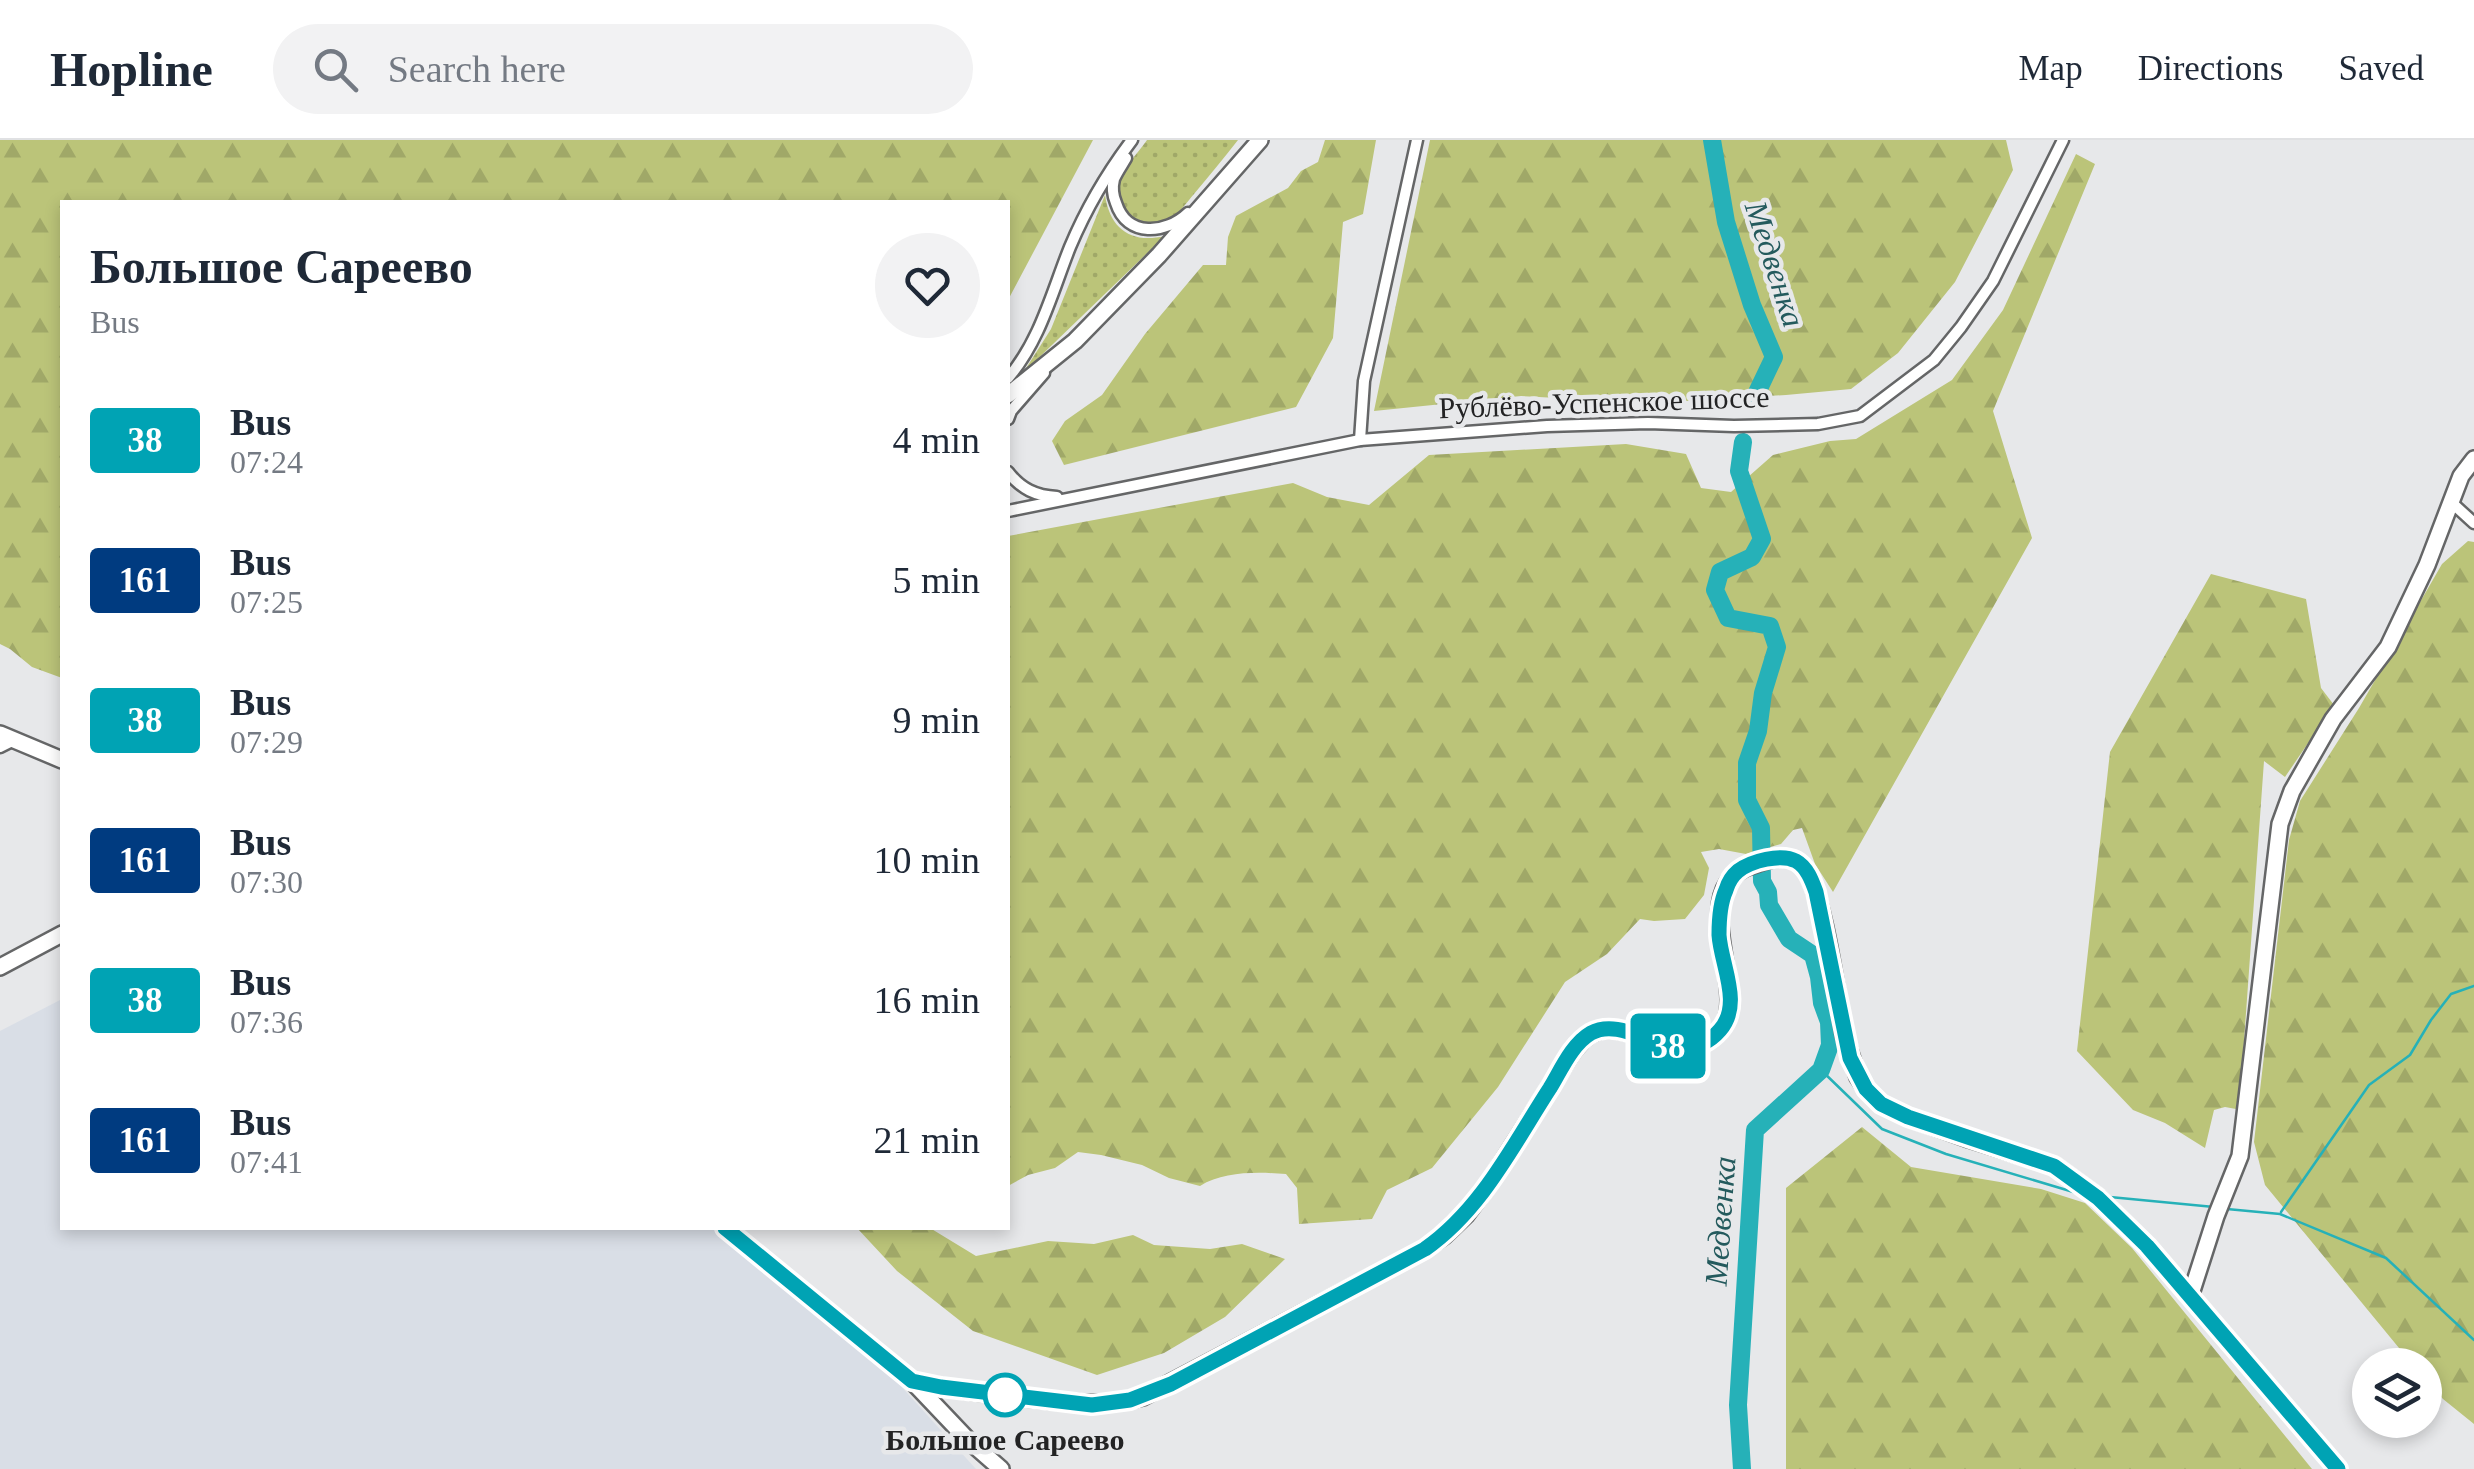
<!DOCTYPE html>
<meta charset="utf-8">
<style>
:root{--surface:#fff;--page:#f2f2f3;--text:#1f2937;--muted:#747a83;--line:#e0e1e3}
body{margin:0;font-family:"Times New Roman",serif;background:var(--page);color:var(--text);height:100vh;display:flex;flex-direction:column;font-size:38px;white-space:nowrap}
*{box-sizing:border-box;margin:0}
p{font-size:32px;color:var(--muted)}
.icon{flex:none;width:55px;height:55px;fill:none;stroke:currentColor;stroke-width:2;stroke-linecap:round;stroke-linejoin:round}
.map{position:relative;flex:1;overflow:hidden}
.sheet{position:absolute;left:60px;top:60px;width:950px;height:1030px;display:flex;flex-direction:column;background:var(--surface);border-radius:0px;box-shadow:0 5px 15px #0003}
.sheet>*{flex:none}
.badge{padding:0 20px;border-radius:8px;font-size:35px;line-height:65px}
.buttons{position:absolute;left:2352px;top:1208px;display:grid;gap:20px}
.buttons a{display:grid;place-items:center;width:90px;height:90px;border-radius:50%;background:var(--surface);box-shadow:0 5px 15px #0003;font-size:50px}
.map>.badge{position:absolute;translate:-50% -50%;box-shadow:0 0 0 5px #fff}
.round{display:grid;place-items:center;flex:none;width:105px;height:105px;border-radius:52px;background:var(--page)}
.head{display:flex;align-items:center;justify-content:space-between;height:170px;padding:0 30px}
h1{font-size:48px;font-weight:600;line-height:75px}
ul{padding:0;list-style:none}
li{display:flex;align-items:center;gap:30px;height:140px;padding:0 30px}
li div{flex:1}
li b{display:block;font-size:38px}
li em{font-style:normal}
li .badge{min-width:110px;font-weight:700;text-align:center}
header{display:flex;align-items:center;gap:60px;box-sizing:border-box;height:140px;padding:0 50px;background:var(--surface);border-bottom:2px solid var(--line)}
header strong{font-size:48px}
nav{display:flex;gap:55px;margin-inline-start:auto;font-size:35px}
.search{width:700px;height:90px;background:var(--page);display:flex;align-items:center;gap:25px;box-sizing:border-box;padding:0 35px;border-radius:55px;color:var(--muted);font-size:38px}
.map>svg:first-child{display:block}
.built{fill:#d9dee6}
.grass{fill:url(#grass-dots)}
.forest{fill:url(#forest-firs)}
.lines{fill:none;stroke-linecap:round;stroke-linejoin:round}
.stream{stroke:#26b1b8;stroke-width:2.5}
.river{stroke:#26b1b8;stroke-width:18}
.street-casing{stroke:#656667;stroke-width:15}
.secondary-casing{stroke:#656667;stroke-width:20}
.street{stroke:#fff;stroke-width:10}
.secondary{stroke:#fff;stroke-width:15}
.line-casing{stroke:#fff;stroke-width:22}
.line{stroke:#00a3b4;stroke-width:15}
.stop-dot{fill:#fff;stroke:#00a3b4;stroke-width:5}
.labels{text-anchor:middle;dominant-baseline:central;stroke-width:9;stroke-linejoin:round;paint-order:stroke}
.street-label{font-size:30px;fill:#232324;stroke:#e7e8ea}
.stop-label{font-size:30px;font-weight:bold;fill:#232324;stroke:#e7e8ea}
.water-label{font-size:32px;font-style:italic;fill:#245a5d;stroke:#e7e8ea}
</style>
<header>
<strong>Hopline</strong>
<div class="search"><svg class="icon" aria-label="search" viewBox="0 0 24 24"><circle cx="10" cy="10" r="6"/><path d="M15 15l6 6"/></svg>Search here</div>
<nav><a>Map</a><a>Directions</a><a>Saved</a></nav>
</header>
<div class="map">
<svg width="2474" height="1329" viewBox="0 0 2474 1329">
<defs>
<pattern id="grass-dots" width="8" height="8" patternUnits="userSpaceOnUse" patternTransform="scale(2.5)"><rect width="8" height="8" fill="#bbc479"/><path d="M2 2h.1M6 6h.1" fill="none" stroke="#a0a868" stroke-width="1.8" stroke-linecap="round"/></pattern>
<pattern id="forest-firs" width="22" height="20" patternUnits="userSpaceOnUse" patternTransform="scale(2.5)"><rect width="22" height="20" fill="#bbc479"/><path d="M5 1l3.5 6h-7zM16 11l3.5 6h-7z" fill="#a0a868"/></pattern>
</defs>
<rect width="100%" height="100%" fill="#e7e8ea"/>
<!-- built -->
<path class="built" d="M62,859V1088H712L879,1222L976,1329H0V891Z"/>
<!-- grass -->
<g class="grass">
<path d="M1147,0H1238C1224,18 1209,36 1194,54C1187,62 1181,71 1173,77C1149,92 1116,76 1119,46C1121,30 1138,13 1147,0Z"/>
<path d="M1105,55C1110,89 1131,104 1165,96L1023,233L1051,189Z"/>
</g>
<!-- forest -->
<g class="forest">
<path d="M0,0H1093L1008,160V62H62V538L32,527L10,509L0,504Z"/>
<path d="M1325,0H1376L1363,74L1343,82L1333,198L1296,267L1064,325L1052,301L1065,281L1102,255L1145,194L1203,125H1226L1228,97L1236,76L1288,48L1301,31L1318,22Z"/>
<path d="M1430,0H2006L2013,30L1955,142L1898,213L1851,249L1786,255L1653,263L1521,256L1374,271Z"/>
<path d="M2076,14L2095,24L1993,271L2032,398L1833,752L1815,724L1802,688L1793,690L1781,704L1746,714L1719,709L1701,712L1709,728L1704,755L1685,779L1654,781L1640,779L1607,814L1565,842L1498,947L1432,1028L1387,1050L1372,1079L1299,1084L1297,1048L1286,1034C1258,1032 1224,1031 1200,1046L1169,1038L1142,1025L1101,1015L1078,1012L1055,1028L1028,1035L1008,1046V396L1293,343L1327,357L1369,365L1429,315L1626,304L1686,314L1701,348L1731,352L1773,315L1830,301L1856,299L1952,240L2003,170Z"/>
<path d="M2468,401L2474,402V1284L2443,1259L2425,1239V1225H2413L2265,1045L2254,1002L2289,700L2300,661L2359,568L2442,424Z"/>
<path d="M2211,434L2306,459L2321,548L2334,565L2285,637L2264,621L2242,929L2236,969L2225,967L2214,970L2205,1008L2165,983L2133,970L2077,911L2110,612Z"/>
<path d="M1862,987L1911,1027L2041,1049L2085,1063L2132,1108L2312,1329H1786V1048Z"/>
<path d="M857,1088H930L976,1116L1048,1101L1094,1104L1133,1095L1154,1105L1210,1109L1242,1104L1285,1119L1225,1177L1164,1213L1097,1235L973,1191L897,1131Z"/>
</g>
<g class="lines">
<!-- stream -->
<g class="stream">
<path d="M1821,930L1882,989L1946,1014L2080,1054"/>
<path d="M2110,1057L2214,1067"/>
<path d="M2227,1069L2280,1074L2386,1118L2474,1200"/>
<path d="M2281,1072L2369,945L2410,915L2431,880L2451,854L2474,846"/>
</g>
<!-- river -->
<g class="river">
<path d="M1712,0L1726,82L1752,165L1774,217L1753,261"/>
<path d="M1742,1329L1738,1265L1755,990L1821,930L1830,905L1829,882L1822,863L1819,837L1813,815L1789,799L1769,765L1768,752L1762,741L1761,688L1747,660V623L1758,591L1763,553L1777,507L1770,486L1728,478L1715,450L1720,432L1752,417L1762,399L1739,331L1743,302"/>
</g>
<!-- street casing -->
<g class="street-casing">
<g id="street">
<path d="M1126,18C1122,25 1117,32 1114,39C1112,47 1113,56 1116,63C1127,98 1166,94 1188,73"/>
<path d="M1008,238C1040,201 1052,152 1070,107C1086,69 1107,33 1132,0"/>
<path d="M1008,279L1011,271L1044,233"/>
<path d="M1360,300L1364,241L1417,0"/>
<path d="M1008,332C1021,349 1036,356 1057,357"/>
<path d="M2451,362L2474,383"/>
<path d="M1008,371L1360,300L1547,286L1648,283L1734,286L1818,284L1860,276L1934,220L1961,187L1993,141L2063,0"/>
<path d="M0,607L14,600"/>
</g>
</g>
<!-- secondary casing -->
<g class="secondary-casing">
<g id="secondary">
<path d="M1008,255L1075,201L1159,115L1260,0"/>
<path d="M0,594L62,620"/>
<path d="M0,827L62,794"/>
<path d="M725,1088L912,1241C950,1249 988,1254 1027,1258C1066,1262 1104,1268 1143,1257L1425,1109L1444,1096L1466,1075L1486,1048L1571,914C1577,906 1583,898 1592,893C1629,874 1683,936 1721,889C1751,853 1682,747 1753,725C1762,722 1773,717 1782,718C1790,718 1797,720 1803,726C1824,751 1837,859 1844,895L1858,937L1866,949L1881,964L1908,977L1969,999L2055,1026L2099,1058L2147,1106L2338,1329"/>
<path d="M2190,1157L2216,1076L2240,1016L2280,684L2292,651L2333,579L2388,507L2427,425L2461,336L2474,319"/>
<path d="M912,1241L968,1300L1001,1329"/>
</g>
</g>
<!-- street -->
<use href="#street" class="street"/>
<!-- secondary -->
<use href="#secondary" class="secondary"/>
</g>
<g class="lines">
<!-- line casing -->
<g class="line-casing">
<path id="line" d="M725,1088L912,1241L941,1247L1092,1265L1130,1260L1171,1244L1425,1109C1482,1069 1513,1005 1550,948C1561,930 1572,904 1591,893C1629,872 1680,936 1720,890C1743,864 1721,825 1719,795C1719,780 1720,763 1726,750C1728,743 1732,736 1738,731C1751,721 1781,713 1796,721C1807,727 1812,741 1816,752L1850,918L1866,949L1881,964L1908,977L2054,1026L2098,1058L2147,1106L2338,1329"/>
</g>
<!-- line -->
<use href="#line" class="line"/>
</g>
<!-- markers -->
<circle class="stop-dot" cx="1005" cy="1255" r="20"/>
<g class="labels">
<!-- street labels -->
<g class="street-label">
<text transform="translate(1604 262) rotate(-2)">Рублёво-Успенское шоссе</text>
</g>
<!-- stop labels -->
<g class="stop-label">
<text x="1005" y="1299">Большое Сареево</text>
</g>
<!-- water labels -->
<g class="water-label">
<text transform="translate(1775 124) rotate(72)">Медвенка</text>
<text transform="translate(1720 1081) rotate(-86)">Медвенка</text>
</g>
</g>
</svg>
<div class="buttons">
<a><svg class="icon" aria-label="layers" viewBox="0 0 24 24"><path d="M12 4l9 5-9 5-9-5zM3 14l9 5 9-5"/></svg></a>
</div>
<b class="badge" style="left:1668px;top:906px;background:#00a3b4;color:#fff">38</b>
<section class="sheet">
<div class="head"><div><h1>Большое Сареево</h1><p>Bus</p></div><a class="round"><svg class="icon" aria-label="heart" viewBox="0 0 24 24"><path d="M12 20l-8-8c-3-5 5-10 8-4 3-6 11-1 8 4z"/></svg></a></div>
<ul>
<li><span class="badge" style="background:#00a3b4;color:#fff">38</span><div><b>Bus</b><p>07:24</p></div><em>4 min</em></li>
<li><span class="badge" style="background:#003b80;color:#fff">161</span><div><b>Bus</b><p>07:25</p></div><em>5 min</em></li>
<li><span class="badge" style="background:#00a3b4;color:#fff">38</span><div><b>Bus</b><p>07:29</p></div><em>9 min</em></li>
<li><span class="badge" style="background:#003b80;color:#fff">161</span><div><b>Bus</b><p>07:30</p></div><em>10 min</em></li>
<li><span class="badge" style="background:#00a3b4;color:#fff">38</span><div><b>Bus</b><p>07:36</p></div><em>16 min</em></li>
<li><span class="badge" style="background:#003b80;color:#fff">161</span><div><b>Bus</b><p>07:41</p></div><em>21 min</em></li>
</ul>
</section>
</div>
